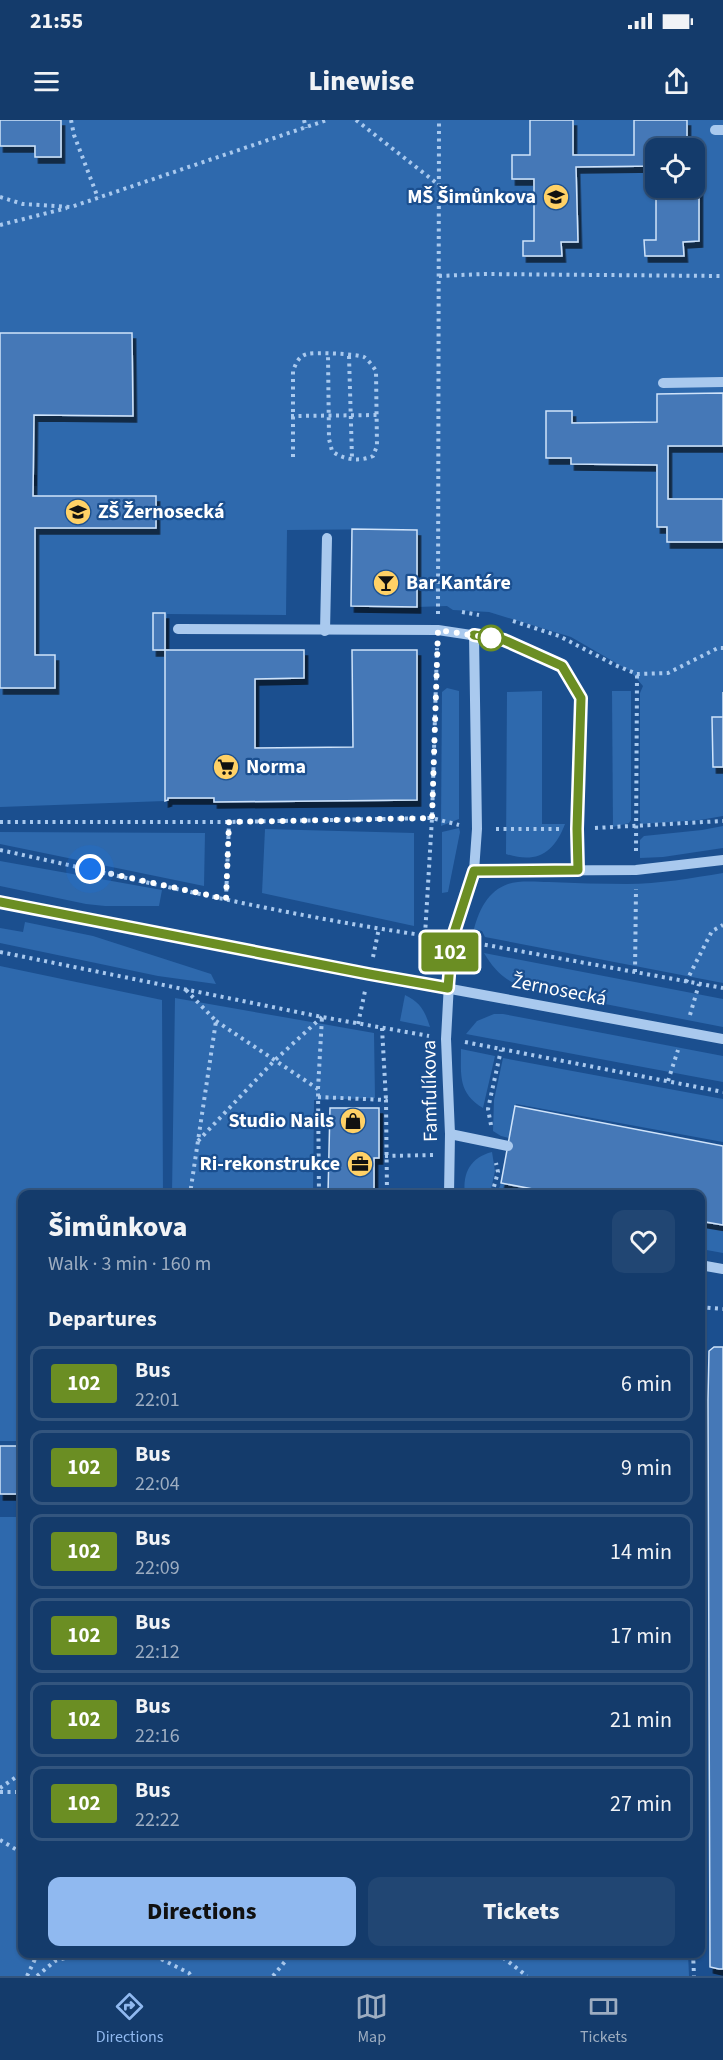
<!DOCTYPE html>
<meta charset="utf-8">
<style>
:root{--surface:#143b6b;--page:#214673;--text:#f1f3f6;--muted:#9dadc1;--line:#33557e;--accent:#90b9f0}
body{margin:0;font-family:"Source Sans 3",sans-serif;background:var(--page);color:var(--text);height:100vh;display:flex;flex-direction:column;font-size:22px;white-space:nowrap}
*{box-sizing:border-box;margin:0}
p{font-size:20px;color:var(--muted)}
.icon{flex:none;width:33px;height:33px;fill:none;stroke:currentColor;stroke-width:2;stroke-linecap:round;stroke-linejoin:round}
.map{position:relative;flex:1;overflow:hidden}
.panel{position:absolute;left:18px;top:1070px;width:687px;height:768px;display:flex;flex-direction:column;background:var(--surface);border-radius:12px;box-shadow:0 2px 4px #0004,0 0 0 2px var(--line)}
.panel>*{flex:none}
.badge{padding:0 12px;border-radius:4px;font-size:21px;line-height:39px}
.controls{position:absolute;left:645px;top:18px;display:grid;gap:12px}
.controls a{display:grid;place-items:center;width:60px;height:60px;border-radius:12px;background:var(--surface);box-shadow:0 2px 4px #0004,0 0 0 2px var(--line);font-size:30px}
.you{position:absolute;width:30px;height:30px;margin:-15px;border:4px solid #fff;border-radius:50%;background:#1a73e8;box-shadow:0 0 0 9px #1a73e833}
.map>.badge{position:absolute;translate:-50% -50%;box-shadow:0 0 0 3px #fff}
h2{padding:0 30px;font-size:22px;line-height:54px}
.round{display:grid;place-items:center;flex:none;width:63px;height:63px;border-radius:12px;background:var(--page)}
.headline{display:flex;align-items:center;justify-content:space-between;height:102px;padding:0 30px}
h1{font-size:28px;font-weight:800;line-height:45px}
.primary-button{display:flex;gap:12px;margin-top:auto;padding:12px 30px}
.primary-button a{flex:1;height:69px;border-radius:12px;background:var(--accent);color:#111;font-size:24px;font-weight:800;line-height:69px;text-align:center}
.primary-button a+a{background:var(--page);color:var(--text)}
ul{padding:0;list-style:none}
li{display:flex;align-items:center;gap:18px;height:75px;margin:0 12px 9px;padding:0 18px;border:3px solid var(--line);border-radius:12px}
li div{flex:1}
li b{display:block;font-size:22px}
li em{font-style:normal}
li .badge{min-width:66px;font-weight:700;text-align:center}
.status{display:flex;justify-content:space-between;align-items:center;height:42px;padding:0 30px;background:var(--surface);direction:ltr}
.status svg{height:16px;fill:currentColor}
header{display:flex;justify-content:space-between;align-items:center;height:78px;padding:0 30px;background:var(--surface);font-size:27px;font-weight:800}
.menu{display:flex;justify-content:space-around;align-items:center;height:84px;border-top:2px solid var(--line);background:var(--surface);font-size:16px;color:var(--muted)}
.menu a{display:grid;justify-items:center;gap:3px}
.menu .current{color:var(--accent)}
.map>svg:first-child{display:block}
.green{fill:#2e69ad}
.building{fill:#4478b7;stroke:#cfe3fa;stroke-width:1.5;filter:url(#shadow)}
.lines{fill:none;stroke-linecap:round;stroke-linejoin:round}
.path{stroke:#a9c9ee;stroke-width:4;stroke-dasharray:3 4.5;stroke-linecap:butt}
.minor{stroke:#a9c9ee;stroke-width:10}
.line-casing{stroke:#fff;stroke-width:14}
.line{stroke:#6b8e23;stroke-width:9}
.walk{stroke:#fff;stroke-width:6;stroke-dasharray:0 10.8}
.stop-dot{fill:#fff;stroke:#6b8e23;stroke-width:3}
.labels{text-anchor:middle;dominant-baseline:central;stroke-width:4.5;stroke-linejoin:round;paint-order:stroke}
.poi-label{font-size:20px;font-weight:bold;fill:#fff;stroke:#1b4f8f;text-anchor:end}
.street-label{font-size:20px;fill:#fff;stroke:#1b4f8f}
</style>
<div class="status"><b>21:55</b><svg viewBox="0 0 49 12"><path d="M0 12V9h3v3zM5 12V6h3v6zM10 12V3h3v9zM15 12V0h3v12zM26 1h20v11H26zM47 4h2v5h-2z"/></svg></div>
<header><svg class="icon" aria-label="menu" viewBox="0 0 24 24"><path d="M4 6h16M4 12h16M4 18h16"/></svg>Linewise<svg class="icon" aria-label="share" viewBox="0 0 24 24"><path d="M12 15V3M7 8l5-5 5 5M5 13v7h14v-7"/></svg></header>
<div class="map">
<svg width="723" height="1856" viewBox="0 0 723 1856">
<defs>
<filter id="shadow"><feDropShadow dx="3.5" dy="6" stdDeviation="0" flood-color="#0009"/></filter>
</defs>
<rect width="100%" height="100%" fill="#1b4f8f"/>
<!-- green -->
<g class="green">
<path d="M61,0H530V35H512V58L534,59V121H523V136H562L561,122L578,121L576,47L655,46L656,120H645V136H683V122L699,121V44H695L694,28H687V0H723V273L658,274L657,302L572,303V291H547L546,337L571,338L572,344L657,345L667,407L723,422V597L712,598L713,646L723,647V696L700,700L641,704L640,701V573L643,566L630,551L571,517L489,492L453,490L447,486L417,487V410L404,409L287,410L286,495L167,494L165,681L0,687V568L55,567V535H35V408L156,407V376H33V366H37V355H33L34,295L133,296L132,214L0,213V26H35V37H60Z"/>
<rect x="573" y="0" width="61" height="35"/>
<rect x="668" y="326" width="55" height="53"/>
<path d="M447,568L459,571V699L441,706L442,572Z"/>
<path d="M542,571V704H565C554,733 537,744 506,734L507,572Z"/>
<path d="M612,571H631V700L629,703L613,707Z"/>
<path d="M723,706V728L663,737L640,738V720L644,716L702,710Z"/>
<path d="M459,708L460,712L448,772L442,773V712Z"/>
<path d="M265,709L414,713V806L262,773Z"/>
<path d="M0,712L205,713L204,766L0,724Z"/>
<path d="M0,741L162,770L159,786H105L86,784L0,766Z"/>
<path d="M723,753V863L485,817L482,811L474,809C479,790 488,771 508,764C520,760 537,762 549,762C575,763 601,764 627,764C659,764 692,758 723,753Z"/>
<path d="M25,802L93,816L211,854L216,864L158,856L0,823V808L23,812Z"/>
<path d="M484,833L723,879V907L528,869C507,862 495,852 484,833Z"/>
<path d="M0,846L162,880L163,1074H22V1321H0Z"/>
<path d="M405,875C420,882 425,891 430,907L400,901Z"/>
<path d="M175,878L374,913L375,978L314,980L313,1074H172Z"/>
<path d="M494,894H503L723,936V962L466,914L477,901Z"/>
<path d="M461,929L495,936L483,988C458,973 461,956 461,929Z"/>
<path d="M503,938L723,979V1022L516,984L509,1018L501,1016L493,1011L494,980Z"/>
<path d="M492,1032L495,1051L490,1074H465C462,1053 471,1037 492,1032Z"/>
<path d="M501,1063L559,1074H497Z"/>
<path d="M701,1101L723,1105V1133L701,1129Z"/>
<path d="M0,1397H22V1833H688L689,1856H0Z"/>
</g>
<!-- building -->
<g class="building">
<path d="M0,0H61V37H35V26H0Z"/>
<path d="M530,0H573V35H634V0H687V28H656V46L576,47L578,122H561L562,136H523V121H534V59H512V35H530Z"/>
<path d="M694,44H699V121L683,122L684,136H645L644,120H656V68H694Z"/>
<path d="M0,213H132L133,296L34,295L33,376H156V408H35V535H55V568H0Z"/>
<path d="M723,273V326H668V379H723V422H667V407H657V345L571,344V338H546V291H572V303L657,302V274Z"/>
<path d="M352,409L417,410V487L351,486Z"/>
<rect x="153" y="493" width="12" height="37"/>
<path d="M165,530H304V558L255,559V628L353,627L352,530H417V680L214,682V678H168V680L165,681Z"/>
<path d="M723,572V647H713L712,597H723Z"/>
<path d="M515,986L723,1026V1105L700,1101V1074H559L501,1063Z"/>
<path d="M330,988H379V1038H374V1074H328Z"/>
<path d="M714,1227H723V1849H719L710,1847L708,1280L709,1231Z"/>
<rect x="0" y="1326" width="22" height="48"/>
</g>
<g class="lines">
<!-- path -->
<g class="path">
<path d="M71,0L74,15L98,78"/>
<path d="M304,0L306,8"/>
<path d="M356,0L439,65"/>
<path d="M0,77L23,84L71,87L327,0"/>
<path d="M0,105L67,88"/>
<path d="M439,156L484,154L723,156"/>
<path d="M349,236L352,338"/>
<path d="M291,296L377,295"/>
<path d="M293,337V251C296,243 299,236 307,234C316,232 357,234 364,237C369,241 373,246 376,251L377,326L373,336C360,342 343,340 332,331L329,319L328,235"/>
<path d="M462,492L479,495"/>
<path d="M438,494L439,0"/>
<path d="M513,501L559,516L615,545L637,554L668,553L718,528H723"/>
<path d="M0,702H229L432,698L459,705"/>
<path d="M595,708L723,701"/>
<path d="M496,709H561"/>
<path d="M0,730C144,761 289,797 436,817"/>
<path d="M636,731L637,554"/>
<path d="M226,779L229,702"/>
<path d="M425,815L432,698L437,528"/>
<path d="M470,822L723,868"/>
<path d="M0,832L322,897L429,916"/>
<path d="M373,837L379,808"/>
<path d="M635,852L636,769"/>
<path d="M686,862L712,811L723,805"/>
<path d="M186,870L216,901L190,1074"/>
<path d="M690,895L699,864"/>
<path d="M216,901L318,969"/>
<path d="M358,904L365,871"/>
<path d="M382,908L386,980"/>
<path d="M465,922L723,972"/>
<path d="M668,961L678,930"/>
<path d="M318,977L386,980L387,1074"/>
<path d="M491,1005L488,989L501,930"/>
<path d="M198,1021L274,941L322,897"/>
<path d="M385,1036L433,1035"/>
<path d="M319,1074L318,969L322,897"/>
<path d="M492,1074L498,1052L496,1043"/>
<path d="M700,1187L723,1189"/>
<path d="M0,1668L22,1653"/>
<path d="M0,1672H22"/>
<path d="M0,1720L17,1730L22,1738"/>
<path d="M140,1833L151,1834L189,1853L191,1856"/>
<path d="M497,1833L527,1856"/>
<path d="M693,1833L694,1856"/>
<path d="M27,1856L38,1833"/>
<path d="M37,1856L55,1841L83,1833"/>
<path d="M273,1856L292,1833"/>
</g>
<!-- minor -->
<g class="minor">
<path d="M715,10H723"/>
<path d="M663,263L723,262"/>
<path d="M178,509L438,510L504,520L562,546L581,578L577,709L578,750"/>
<path d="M325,511L327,418"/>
<path d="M474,751L636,750L723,740"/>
<path d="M0,782L369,854L723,919"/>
<path d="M450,1014L508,1026"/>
<path d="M449,1074L450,1014L446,919L451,826L474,751L477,709L474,515"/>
<path d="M700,1145L723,1149"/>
</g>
</g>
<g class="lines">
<!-- line casing -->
<g class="line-casing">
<path id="line" d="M0,782L369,854L448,868L452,819L474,751L578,750L577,709L581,578L562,546L504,520L474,515"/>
</g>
<!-- line -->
<use href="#line" class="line"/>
<!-- walk -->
<path class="walk" d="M90,749L226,779L229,702L432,698L438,510L491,518"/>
</g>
<!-- icons -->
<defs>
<g id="school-disc" transform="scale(1.35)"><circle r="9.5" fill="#ffd166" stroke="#1b4f8f"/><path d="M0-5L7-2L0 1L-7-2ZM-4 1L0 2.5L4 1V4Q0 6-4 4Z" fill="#111"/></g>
<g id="bar-disc" transform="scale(1.35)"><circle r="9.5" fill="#ffd166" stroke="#1b4f8f"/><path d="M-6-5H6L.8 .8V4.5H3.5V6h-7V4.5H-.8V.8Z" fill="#111"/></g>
<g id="supermarket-disc" transform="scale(1.35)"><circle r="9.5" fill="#ffd166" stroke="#1b4f8f"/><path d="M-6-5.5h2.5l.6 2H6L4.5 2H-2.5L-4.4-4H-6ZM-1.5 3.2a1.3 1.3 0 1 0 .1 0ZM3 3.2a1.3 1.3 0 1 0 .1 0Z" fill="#111"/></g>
<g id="shop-disc" transform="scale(1.35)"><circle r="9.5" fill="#ffd166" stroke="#1b4f8f"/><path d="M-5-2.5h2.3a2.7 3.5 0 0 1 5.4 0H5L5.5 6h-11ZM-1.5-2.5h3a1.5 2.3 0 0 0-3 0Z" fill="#111"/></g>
<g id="office-disc" transform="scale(1.35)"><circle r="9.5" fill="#ffd166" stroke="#1b4f8f"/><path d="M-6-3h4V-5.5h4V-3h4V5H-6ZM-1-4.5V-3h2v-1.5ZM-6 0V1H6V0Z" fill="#111"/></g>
</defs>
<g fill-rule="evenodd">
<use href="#school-disc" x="556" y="77"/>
<use href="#school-disc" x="78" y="392"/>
<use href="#bar-disc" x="386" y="463"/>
<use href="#supermarket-disc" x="226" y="647"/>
<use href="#shop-disc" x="353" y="1001"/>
<use href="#office-disc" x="360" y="1044"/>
</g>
<!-- markers -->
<circle class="stop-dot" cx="491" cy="518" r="12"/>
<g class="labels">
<!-- poi labels -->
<g class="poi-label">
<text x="536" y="77">MŠ Šimůnkova</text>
<text x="98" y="392" text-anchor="start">ZŠ Žernosecká</text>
<text x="406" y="463" text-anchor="start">Bar Kantáre</text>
<text x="246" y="647" text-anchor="start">Norma</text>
<text x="334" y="1001">Studio Nails</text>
<text x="340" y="1044">Ri-rekonstrukce</text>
</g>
<!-- street labels -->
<g class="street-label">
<text transform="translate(559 870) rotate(11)">Žernosecká</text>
<text transform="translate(430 971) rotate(-91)">Famfulíkova</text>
</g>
</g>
</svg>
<div class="controls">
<a><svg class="icon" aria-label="locate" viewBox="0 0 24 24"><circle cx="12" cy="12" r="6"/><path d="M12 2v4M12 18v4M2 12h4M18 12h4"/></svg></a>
</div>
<div class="you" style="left:90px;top:749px"></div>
<b class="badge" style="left:450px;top:832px;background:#6b8e23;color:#fff">102</b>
<section class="panel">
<div class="headline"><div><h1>Šimůnkova</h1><p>Walk · 3 min · 160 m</p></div><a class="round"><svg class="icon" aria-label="heart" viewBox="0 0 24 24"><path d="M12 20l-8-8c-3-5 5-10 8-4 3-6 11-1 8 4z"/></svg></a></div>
<h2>Departures</h2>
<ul>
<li><span class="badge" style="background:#6b8e23;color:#fff">102</span><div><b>Bus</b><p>22:01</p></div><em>6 min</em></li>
<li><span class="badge" style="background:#6b8e23;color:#fff">102</span><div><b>Bus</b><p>22:04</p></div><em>9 min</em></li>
<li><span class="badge" style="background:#6b8e23;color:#fff">102</span><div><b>Bus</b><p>22:09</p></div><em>14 min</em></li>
<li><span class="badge" style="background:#6b8e23;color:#fff">102</span><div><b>Bus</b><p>22:12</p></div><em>17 min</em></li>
<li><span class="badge" style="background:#6b8e23;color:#fff">102</span><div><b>Bus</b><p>22:16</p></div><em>21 min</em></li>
<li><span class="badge" style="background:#6b8e23;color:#fff">102</span><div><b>Bus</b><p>22:22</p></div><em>27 min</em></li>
</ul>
<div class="primary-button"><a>Directions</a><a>Tickets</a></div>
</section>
</div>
<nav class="menu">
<a class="current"><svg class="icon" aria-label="directions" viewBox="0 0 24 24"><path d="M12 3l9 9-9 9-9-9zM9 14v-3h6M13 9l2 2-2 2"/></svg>Directions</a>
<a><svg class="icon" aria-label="map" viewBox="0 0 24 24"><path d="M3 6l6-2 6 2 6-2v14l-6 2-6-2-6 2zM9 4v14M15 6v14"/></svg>Map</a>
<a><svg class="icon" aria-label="tickets" viewBox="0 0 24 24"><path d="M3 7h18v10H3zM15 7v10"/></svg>Tickets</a>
</nav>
